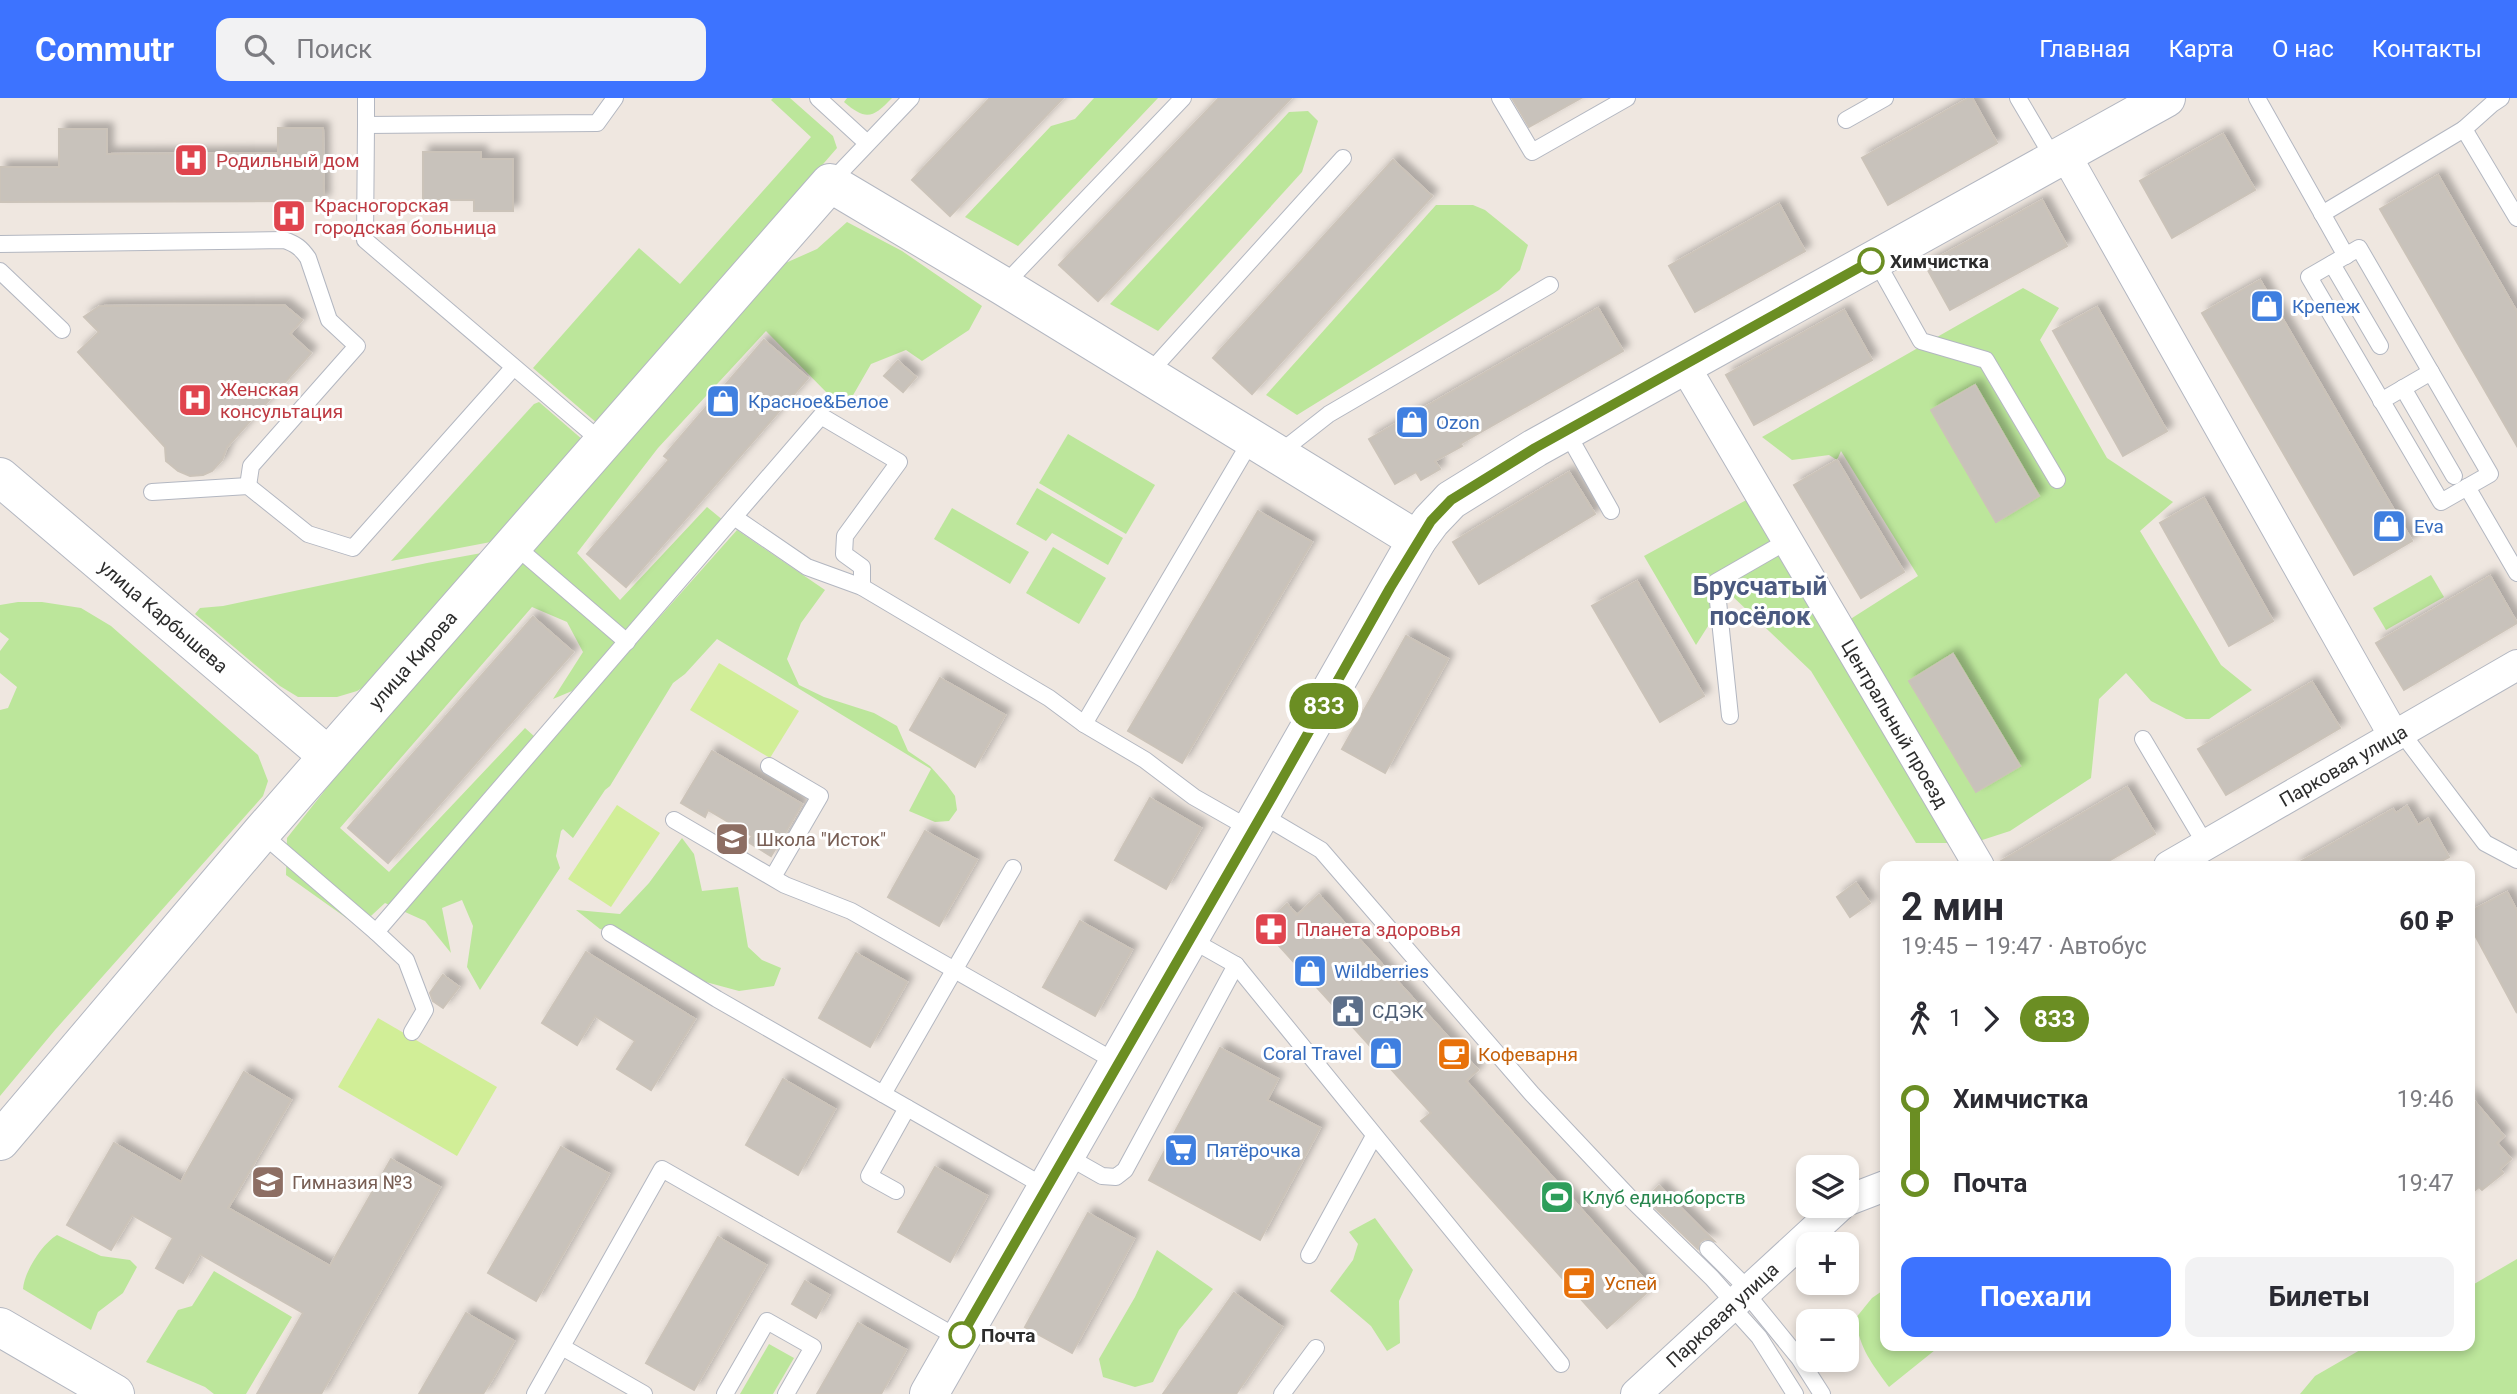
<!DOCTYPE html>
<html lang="ru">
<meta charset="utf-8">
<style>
:root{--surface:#fff;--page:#f2f2f3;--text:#2b2b33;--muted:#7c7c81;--accent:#3d73ff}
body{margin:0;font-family:Roboto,sans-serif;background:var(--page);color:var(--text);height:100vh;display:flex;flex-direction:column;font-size:26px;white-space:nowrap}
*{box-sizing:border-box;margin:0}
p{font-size:23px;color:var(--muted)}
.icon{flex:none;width:38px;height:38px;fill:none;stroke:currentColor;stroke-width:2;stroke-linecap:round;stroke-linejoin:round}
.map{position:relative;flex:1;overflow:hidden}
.drawer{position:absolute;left:1880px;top:763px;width:595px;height:490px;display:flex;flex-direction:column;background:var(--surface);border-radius:14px;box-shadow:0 4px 10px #0003}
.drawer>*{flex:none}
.badge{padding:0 14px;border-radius:23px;font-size:24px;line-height:46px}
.fabs{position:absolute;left:1796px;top:1057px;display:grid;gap:14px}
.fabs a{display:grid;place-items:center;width:63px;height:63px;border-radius:14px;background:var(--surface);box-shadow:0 4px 10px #0003;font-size:35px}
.map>.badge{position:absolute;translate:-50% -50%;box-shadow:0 0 0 4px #fff}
.legs{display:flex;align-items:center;gap:10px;height:77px;padding:0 21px;font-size:23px}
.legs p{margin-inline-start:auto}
.summary{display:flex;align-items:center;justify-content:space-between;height:119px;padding:0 21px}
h1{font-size:38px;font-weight:700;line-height:52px}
.cta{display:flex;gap:14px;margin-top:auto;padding:14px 21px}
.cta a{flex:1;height:80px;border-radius:14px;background:var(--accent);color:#fff;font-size:28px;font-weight:700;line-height:80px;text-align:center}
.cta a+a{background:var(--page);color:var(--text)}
ul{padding:0 21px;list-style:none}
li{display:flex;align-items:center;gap:24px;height:84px;font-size:26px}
li i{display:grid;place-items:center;width:10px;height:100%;margin:0 9px;background:currentColor}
li i::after{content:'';width:18px;height:18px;margin:-9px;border:5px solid;border-radius:50%;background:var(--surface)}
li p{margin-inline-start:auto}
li:first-child i{background:linear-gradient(#0000 50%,currentColor 0)}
li:last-child i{background:linear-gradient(currentColor 50%,#0000 0)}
header{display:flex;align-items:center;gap:42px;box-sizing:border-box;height:98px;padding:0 35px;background:var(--accent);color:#fff}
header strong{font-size:33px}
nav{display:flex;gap:38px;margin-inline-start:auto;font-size:24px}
.search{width:490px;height:63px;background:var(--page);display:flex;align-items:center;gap:18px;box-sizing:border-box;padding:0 24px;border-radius:14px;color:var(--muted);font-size:26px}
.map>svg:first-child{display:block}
.green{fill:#bce69b;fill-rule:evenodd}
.pitch{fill:#d1ee97}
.building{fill:#c8c2bb;stroke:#cbc3b9;stroke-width:2;filter:url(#shadow)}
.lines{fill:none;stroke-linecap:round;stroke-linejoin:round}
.lane-casing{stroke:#b3b7c1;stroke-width:18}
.street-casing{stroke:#b3b7c1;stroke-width:32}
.secondary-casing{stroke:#b3b7c1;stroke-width:40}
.lane{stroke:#fff;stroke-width:16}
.street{stroke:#fff;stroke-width:30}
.secondary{stroke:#fff;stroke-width:38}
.line-1-casing{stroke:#fff;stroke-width:16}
.line-1{stroke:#6b8e23;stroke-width:10}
.stop-1-dot{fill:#fff;stroke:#6b8e23;stroke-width:3.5}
.labels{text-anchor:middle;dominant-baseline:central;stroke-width:6;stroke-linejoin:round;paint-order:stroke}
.health-label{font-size:19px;fill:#be3a42;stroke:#fff;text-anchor:start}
.stop-label{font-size:19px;font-weight:bold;fill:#2d2d2d;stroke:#fff;text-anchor:start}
.shop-label{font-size:19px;fill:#366cbe;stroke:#fff;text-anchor:start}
.street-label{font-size:19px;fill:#2d2d2d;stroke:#fff}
.education-label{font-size:19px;fill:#785e54;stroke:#fff;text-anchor:start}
.service-label{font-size:19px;fill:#4e5e75;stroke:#fff;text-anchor:start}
.food-label{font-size:19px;fill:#c56008;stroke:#fff;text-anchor:start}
.leisure-label{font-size:19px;fill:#27864d;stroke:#fff;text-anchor:start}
.district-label{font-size:26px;font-weight:bold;fill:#4b5a80;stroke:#fff}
</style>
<header>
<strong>Commutr</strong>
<div class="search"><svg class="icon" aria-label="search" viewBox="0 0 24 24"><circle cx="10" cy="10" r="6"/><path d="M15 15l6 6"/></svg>Поиск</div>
<nav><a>Главная</a><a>Карта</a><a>О нас</a><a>Контакты</a></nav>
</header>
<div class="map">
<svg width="2517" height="1296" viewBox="0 0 2517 1296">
<defs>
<filter id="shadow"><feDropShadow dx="6" dy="-6" stdDeviation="3.5" flood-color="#0004"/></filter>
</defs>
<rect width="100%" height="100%" fill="#efe7e0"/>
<!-- green -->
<g class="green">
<path d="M773,0H790L833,38L837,50L598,326L533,270L639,150L680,186L811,39L771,2Z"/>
<path d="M847,0H892C873,20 866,23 844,4Z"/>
<path d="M1094,0H1158L1018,148L965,119L1051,28L1075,21Z"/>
<path d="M1308,13L1318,23L1302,74L1158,233L1110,206L1289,14Z"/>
<path d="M1436,107H1473L1485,112L1528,147L1520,172L1499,192L1297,317L1266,297Z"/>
<path d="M847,124L902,153L982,208L969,232L922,263L906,252L871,266L852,299H831L766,233L658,350L577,455L620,502L707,409L724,423L572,593L553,601L583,554L567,524L532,509L340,730L389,774L525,630L545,648L737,432L825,492L801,525L787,561L799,587L824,599L874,615L897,628L908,653L930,668L947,687L955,698L957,712L949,723L935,724L909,713L931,671L717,541L685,576L673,585L610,688L605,692L573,740L563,731L561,733L556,758L560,770L480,892L467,869L473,828L462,802L442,810L451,855L425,823L385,805L359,829L286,777L287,740L501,471L763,175L817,151Z"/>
<path d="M2023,190L2059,210L2040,242L2107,360L2173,404L2140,433L2221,567L2252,592L2209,621H2186L2151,603L2126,575L2099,601L2091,680L2010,733L1973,745H1916L1811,573L1729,495L1696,547L1644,458L1750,400L1827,536L1918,478L1841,353L1837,362L1829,357L1792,362L1762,339ZM1975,287L2039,398L1996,423L1931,313ZM1909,583L2020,668L1976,694Z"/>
<path d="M539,304L583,342L496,443L391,463L534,306Z"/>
<path d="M1068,336L1155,387L1126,436L1039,385Z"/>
<path d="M1037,390L1123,440L1108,467L1052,435L1046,443L1016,426Z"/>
<path d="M952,410L1029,454L1010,486L934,441Z"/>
<path d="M1053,449L1106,480L1079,526L1026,495Z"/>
<path d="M487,454L374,583L357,593L337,599H298L280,588L195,516L200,510L223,508L427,465Z"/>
<path d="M2431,477L2444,499L2386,532L2373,510Z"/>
<path d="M18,504H42L81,510L111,528L258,657L268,683L263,698L55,932L0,998V612L8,610L17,589L0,575V553L9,541L0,534V507Z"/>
<path d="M682,740L694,756L702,793L738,789L748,849L762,862L781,870L774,888L739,893L702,883L640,843L600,831L576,812L620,816L649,785Z"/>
<path d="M1375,1120L1413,1172L1399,1203L1400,1245L1387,1253L1371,1228L1330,1193L1353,1162L1358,1146L1349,1134Z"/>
<path d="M57,1137L101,1158L130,1162L137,1169L123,1195L98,1214L91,1232L23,1191C24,1174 42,1146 57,1137Z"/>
<path d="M1157,1152L1213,1191L1179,1232L1153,1284L1135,1289L1103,1279L1099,1261L1135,1199Z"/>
<path d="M2517,1161V1296H2300L2315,1278L2367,1248H2469V1189Z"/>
<path d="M214,1173L292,1219L246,1296H214L205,1289L146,1264L178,1212L192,1208Z"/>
<path d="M1885,1191V1248H1940L1889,1289C1870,1263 1861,1252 1855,1221L1872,1200Z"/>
<path d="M769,1246L794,1260L773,1296H740Z"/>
</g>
<!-- pitch -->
<g class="pitch">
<path d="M719,565L799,613L770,660L690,612Z"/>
<path d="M617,707L660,735L611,809L568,781Z"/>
<path d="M378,920L497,989L457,1058L338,989Z"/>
</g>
<!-- building -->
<g class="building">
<path d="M990,0H1063L950,118L912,82Z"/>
<path d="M1219,0H1291L1098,203L1059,167Z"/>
<path d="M1512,0H1581L1529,29Z"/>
<path d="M1969,0H1972L1997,45L1888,107L1862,60Z"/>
<path d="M278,30H323L324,103L0,104V69H59V31H107V56L278,55Z"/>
<path d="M2223,36L2255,92L2172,140L2140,83Z"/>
<path d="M423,54H481V61H513V113H474V102H423Z"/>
<path d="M1393,62L1432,98L1252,296L1213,260Z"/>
<path d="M2438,77L2517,214V348L2380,111Z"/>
<path d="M2042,102L2067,148L1950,212L1925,167Z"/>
<path d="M1779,106L1805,153L1695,214L1669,168Z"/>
<path d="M2260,182L2412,443L2354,477L2202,215Z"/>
<path d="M284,207L302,222L290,236L311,255L227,349L222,362L212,373L203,377L190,378L178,373L166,363L165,349L78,254L99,234L84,219L100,208Z"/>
<path d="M2097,209L2167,333L2123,358L2053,233Z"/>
<path d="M1598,210L1623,253L1460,346L1462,348L1435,363L1440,371L1421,382L1416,374L1395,386L1369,341Z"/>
<path d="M1844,212L1872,262L1754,327L1726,277Z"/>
<path d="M764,242L808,280L626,489L587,456L669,362L664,358Z"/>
<path d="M898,263L916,279L903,294L884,278Z"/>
<path d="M1975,287L2039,398L1996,424L1931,312Z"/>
<path d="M1837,362L1904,474L1861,500L1794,387Z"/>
<path d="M1569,374L1595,416L1479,486L1453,444Z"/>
<path d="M2204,400L2273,523L2229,548L2160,425Z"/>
<path d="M1258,413L1312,444L1182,665L1128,633Z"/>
<path d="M2490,478L2517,525L2404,592L2376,545Z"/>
<path d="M1637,483L1704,598L1660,624L1592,508Z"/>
<path d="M533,519L573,554L388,765L348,730Z"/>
<path d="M1406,538L1448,561L1385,675L1342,651Z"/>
<path d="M1953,556L2020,668L1976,694L1909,583Z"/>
<path d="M940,580L1005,617L975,669L910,632Z"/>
<path d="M2312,584L2340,630L2226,697L2198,651Z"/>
<path d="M712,653L802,706L771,758L748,744L752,738L708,712L705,719L681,705Z"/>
<path d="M2127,689L2155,736L2100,768H1996V766Z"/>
<path d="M1150,700L1201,730L1166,791L1115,762Z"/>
<path d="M2407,708L2418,727L2428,721L2449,759L2432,768H2293L2393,711L2396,715Z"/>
<path d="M925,733L977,762L939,828L888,799Z"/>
<path d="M1856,785L1870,805L1850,819L1837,799Z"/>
<path d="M2507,794L2517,813V915L2469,826V814Z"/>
<path d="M1319,797L1478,972L1466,983L1652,1190L1607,1230L1421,1023L1431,1015L1262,829L1287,806L1297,817Z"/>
<path d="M1080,823L1132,852L1095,918L1043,889Z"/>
<path d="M586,854L695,921L651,992L617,971L635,943L595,918L577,947L542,925Z"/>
<path d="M856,855L907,884L870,949L819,920Z"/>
<path d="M443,877L459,889L443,910L433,903L430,895Z"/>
<path d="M1220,950L1278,981L1267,1002L1320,1030L1260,1142L1149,1082Z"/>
<path d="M244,974L291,1002L228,1110L330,1168L391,1061L440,1089L321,1296H257L303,1215L200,1156L183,1185L156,1170L173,1140L132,1117L111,1152L67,1127L114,1045L181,1084Z"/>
<path d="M783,981L835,1011L798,1077L746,1047Z"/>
<path d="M2469,997L2504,1038L2497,1045L2511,1061L2500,1071L2503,1075L2482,1092L2479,1089L2469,1097Z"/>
<path d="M561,1049L609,1076L536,1203L488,1175Z"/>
<path d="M935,1069L987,1098L950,1164L898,1134Z"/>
<path d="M1659,1088L1714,1143L1705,1141L1700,1144L1698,1151L1646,1101Z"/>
<path d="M1088,1115L1134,1141L1072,1255L1025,1229Z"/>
<path d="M718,1139L766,1167L694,1292L646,1265Z"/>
<path d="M805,1183L829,1197L816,1220L792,1206Z"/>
<path d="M1234,1195L1282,1229L1236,1296H1163Z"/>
<path d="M466,1215L514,1243L493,1280L483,1296H419Z"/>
<path d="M858,1225L906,1252L881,1296H817Z"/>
</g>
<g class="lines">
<!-- lane casing -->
<g class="lane-casing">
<g id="lane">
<path d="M366,0V27L597,25L615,0"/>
<path d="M818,0L867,45"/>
<path d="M1500,0L1532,54L1627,0"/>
<path d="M2018,0L2054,61"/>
<path d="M2257,0L2346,158"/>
<path d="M1846,22L1885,0"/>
<path d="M366,27L365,142L602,344"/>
<path d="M2464,31L2492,6L2501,0"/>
<path d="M830,85L911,0"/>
<path d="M2322,116L2464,31L2517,120"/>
<path d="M0,146L284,142C296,146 301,150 308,160L329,222L357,248L251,368L248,388"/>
<path d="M2359,150L2490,376L2441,404L2309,179Z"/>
<path d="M1875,161L1921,243L1986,262L2057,382"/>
<path d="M2332,166L2380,248"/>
<path d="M0,173L62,232"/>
<path d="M1003,188L1183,0"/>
<path d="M1148,276L1343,60"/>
<path d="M2403,290L2454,378"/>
<path d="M2381,303L2431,274"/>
<path d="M1566,333L1611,413"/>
<path d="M1278,356L1329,316L1550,187"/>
<path d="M2467,389L2517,475"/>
<path d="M152,394L248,388L308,436L353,450L513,270"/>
<path d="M734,419L807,469L862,489L1049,600L1084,626L1145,662L1194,699L1252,732"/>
<path d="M513,446L627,544"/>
<path d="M1730,618L1716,484L1789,442"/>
<path d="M1084,626L1252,341"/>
<path d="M2401,634L2485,745L2517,762"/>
<path d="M2143,641L2206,747"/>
<path d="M769,668L820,698L773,779"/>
<path d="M1262,717L1321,752L1532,996L1630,1100L1712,1180L1735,1206"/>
<path d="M674,722L785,787L851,813L1118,965"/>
<path d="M261,735L376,834L821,318L899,364L845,438L844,456L862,469V489"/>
<path d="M376,834L406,862L425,912L412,934"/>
<path d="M610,835L717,901L1047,1090"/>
<path d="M1190,841L1236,867L1245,878L1561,1266"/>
<path d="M883,996L1013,770"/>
<path d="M1065,1057L1102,1078L1116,1079L1125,1072L1236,867"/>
<path d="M896,1093L869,1078L907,1010"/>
<path d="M1708,1151L1749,1192"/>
<path d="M1309,1157L1374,1038"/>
<path d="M1746,1195L1799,1260L1822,1296"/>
<path d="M1731,1208L1759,1239L1795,1296"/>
<path d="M562,1249L644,1296"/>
<path d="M535,1296L662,1071L960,1241"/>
<path d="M725,1296L767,1223L813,1249L786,1296"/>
<path d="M1282,1296L1316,1250"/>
</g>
</g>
<!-- street casing -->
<g class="street-casing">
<g id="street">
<path d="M2065,56L2394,638"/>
<path id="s1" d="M1684,267L1979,768"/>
<path id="s2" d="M2169,768L2517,567"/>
<path d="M1846,1103L1885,1088"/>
<path id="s3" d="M1636,1296L1840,1108"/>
</g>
</g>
<!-- secondary casing -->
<g class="secondary-casing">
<g id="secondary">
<path id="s4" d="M0,379L328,658"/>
<path id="s5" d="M0,1043L261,735L830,85L1003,188L1417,442"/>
<path d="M0,1229L115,1296"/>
<path d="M929,1296L1417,442L1431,423L1451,402L1535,350L2166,0"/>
</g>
</g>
<!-- lane -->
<use href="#lane" class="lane"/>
<!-- street -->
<use href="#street" class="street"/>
<!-- secondary -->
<use href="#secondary" class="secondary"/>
</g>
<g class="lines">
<!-- line-1 casing -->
<g class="line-1-casing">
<path id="line-1" d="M962,1237L1272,699L1390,490L1431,423L1451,402L1535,350L1871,163"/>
</g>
<!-- line-1 -->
<use href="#line-1" class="line-1"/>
</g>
<!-- icons -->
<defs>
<g id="hospital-square" transform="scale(1.75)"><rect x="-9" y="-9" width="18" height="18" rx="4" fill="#e0444e" stroke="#fff"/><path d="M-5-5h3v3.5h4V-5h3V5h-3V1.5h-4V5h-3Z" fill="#fff"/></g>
<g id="shop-square" transform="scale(1.75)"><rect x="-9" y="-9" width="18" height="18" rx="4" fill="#3f7fe0" stroke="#fff"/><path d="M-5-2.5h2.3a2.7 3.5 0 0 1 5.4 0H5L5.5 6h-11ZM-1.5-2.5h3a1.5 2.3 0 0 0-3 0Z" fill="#fff"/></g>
<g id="school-square" transform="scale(1.75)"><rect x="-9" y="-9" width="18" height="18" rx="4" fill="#8d6e63" stroke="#fff"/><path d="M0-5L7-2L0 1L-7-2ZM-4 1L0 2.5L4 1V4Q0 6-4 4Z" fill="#fff"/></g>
<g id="pharmacy-square" transform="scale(1.75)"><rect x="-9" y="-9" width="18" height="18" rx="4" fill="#e0444e" stroke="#fff"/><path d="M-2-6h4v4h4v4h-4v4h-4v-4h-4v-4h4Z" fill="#fff"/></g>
<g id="civic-square" transform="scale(1.75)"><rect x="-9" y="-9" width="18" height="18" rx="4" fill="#5c6f8a" stroke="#fff"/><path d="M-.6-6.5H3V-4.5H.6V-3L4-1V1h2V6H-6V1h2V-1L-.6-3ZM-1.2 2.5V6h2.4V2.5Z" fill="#fff"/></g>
<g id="cafe-square" transform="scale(1.75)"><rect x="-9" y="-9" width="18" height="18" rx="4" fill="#e8710a" stroke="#fff"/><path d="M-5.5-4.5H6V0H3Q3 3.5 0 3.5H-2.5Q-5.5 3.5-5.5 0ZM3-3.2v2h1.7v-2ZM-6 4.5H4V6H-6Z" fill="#fff"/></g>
<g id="supermarket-square" transform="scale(1.75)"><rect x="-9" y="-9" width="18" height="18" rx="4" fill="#3f7fe0" stroke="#fff"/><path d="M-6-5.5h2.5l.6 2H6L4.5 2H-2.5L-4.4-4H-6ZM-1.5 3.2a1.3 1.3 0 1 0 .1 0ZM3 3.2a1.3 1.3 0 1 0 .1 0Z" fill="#fff"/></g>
<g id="stadium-square" transform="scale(1.75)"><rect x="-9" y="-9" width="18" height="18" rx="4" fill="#2e9e5b" stroke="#fff"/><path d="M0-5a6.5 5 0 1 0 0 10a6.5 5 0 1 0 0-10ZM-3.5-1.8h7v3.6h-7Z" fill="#fff"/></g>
</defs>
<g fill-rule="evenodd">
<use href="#hospital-square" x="191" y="62"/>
<use href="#hospital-square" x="289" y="118"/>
<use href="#shop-square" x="2267" y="208"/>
<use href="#hospital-square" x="195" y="302"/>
<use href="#shop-square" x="723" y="303"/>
<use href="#shop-square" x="1412" y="324"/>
<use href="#shop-square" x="2389" y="428"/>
<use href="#school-square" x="732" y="741"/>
<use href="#pharmacy-square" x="1271" y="831"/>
<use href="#shop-square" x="1310" y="873"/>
<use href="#civic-square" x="1348" y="913"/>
<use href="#shop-square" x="1386" y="955"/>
<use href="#cafe-square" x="1454" y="956"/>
<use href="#supermarket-square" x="1181" y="1052"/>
<use href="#school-square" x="268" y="1084"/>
<use href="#stadium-square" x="1557" y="1099"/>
<use href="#cafe-square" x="1579" y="1185"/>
</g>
<!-- markers -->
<g class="stop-1-dot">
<circle cx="1871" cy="163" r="12"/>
<circle cx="962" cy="1237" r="12"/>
</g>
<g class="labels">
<!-- health labels -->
<g class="health-label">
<text x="216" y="62">Родильный дом</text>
<text x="314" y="107">Красногорская<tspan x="314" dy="22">городская больница</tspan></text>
<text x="220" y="291">Женская<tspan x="220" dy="22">консультация</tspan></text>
<text x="1296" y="831">Планета здоровья</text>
</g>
<!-- stop labels -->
<g class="stop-label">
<text x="1890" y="163">Химчистка</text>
<text x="981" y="1237">Почта</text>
</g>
<!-- shop labels -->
<g class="shop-label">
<text x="2292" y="208">Крепеж</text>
<text x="748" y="303">Красное&amp;Белое</text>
<text x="1436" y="324">Ozon</text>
<text x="2414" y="428">Eva</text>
<text x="1334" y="873">Wildberries</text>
<text x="1362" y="955" text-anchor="end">Coral Travel</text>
<text x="1206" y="1052">Пятёрочка</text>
</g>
<!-- street labels -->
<g class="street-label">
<text stroke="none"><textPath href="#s4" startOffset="215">улица Карбышева</textPath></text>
<text stroke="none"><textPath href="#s5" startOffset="634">улица Кирова</textPath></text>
<text stroke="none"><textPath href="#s1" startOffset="416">Центральный проезд</textPath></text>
<text stroke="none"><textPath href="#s2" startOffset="201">Парковая улица</textPath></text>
<text stroke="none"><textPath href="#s3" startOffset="117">Парковая улица</textPath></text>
</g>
<!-- education labels -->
<g class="education-label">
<text x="756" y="741">Школа "Исток"</text>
<text x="292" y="1084">Гимназия №3</text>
</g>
<!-- service labels -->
<g class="service-label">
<text x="1372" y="913">СДЭК</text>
</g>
<!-- food labels -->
<g class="food-label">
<text x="1478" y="956">Кофеварня</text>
<text x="1604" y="1185">Успей</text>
</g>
<!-- leisure labels -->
<g class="leisure-label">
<text x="1582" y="1099">Клуб единоборств</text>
</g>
<!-- district labels -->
<g class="district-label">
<text x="1760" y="488">Брусчатый<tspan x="1760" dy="30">посёлок</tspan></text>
</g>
</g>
</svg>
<div class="fabs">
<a><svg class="icon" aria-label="layers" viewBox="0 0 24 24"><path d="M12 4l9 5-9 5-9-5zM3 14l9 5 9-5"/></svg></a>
<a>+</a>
<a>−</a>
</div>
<b class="badge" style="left:1324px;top:608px;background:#6b8e23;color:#fff">833</b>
<section class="drawer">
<div class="summary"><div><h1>2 мин</h1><p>19:45 – 19:47 · Автобус</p></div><b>60 ₽</b></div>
<div class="legs"><svg class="icon" aria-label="walk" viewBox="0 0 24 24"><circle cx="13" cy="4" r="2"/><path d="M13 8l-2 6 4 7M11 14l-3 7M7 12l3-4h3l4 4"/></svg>1<svg class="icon" aria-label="forward" viewBox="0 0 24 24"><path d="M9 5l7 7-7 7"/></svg><b class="badge" style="background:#6b8e23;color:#fff">833</b></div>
<ul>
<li><i style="color:#6b8e23"></i><b>Химчистка</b><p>19:46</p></li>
<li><i style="color:#6b8e23"></i><b>Почта</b><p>19:47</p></li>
</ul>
<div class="cta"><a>Поехали</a><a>Билеты</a></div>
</section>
</div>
